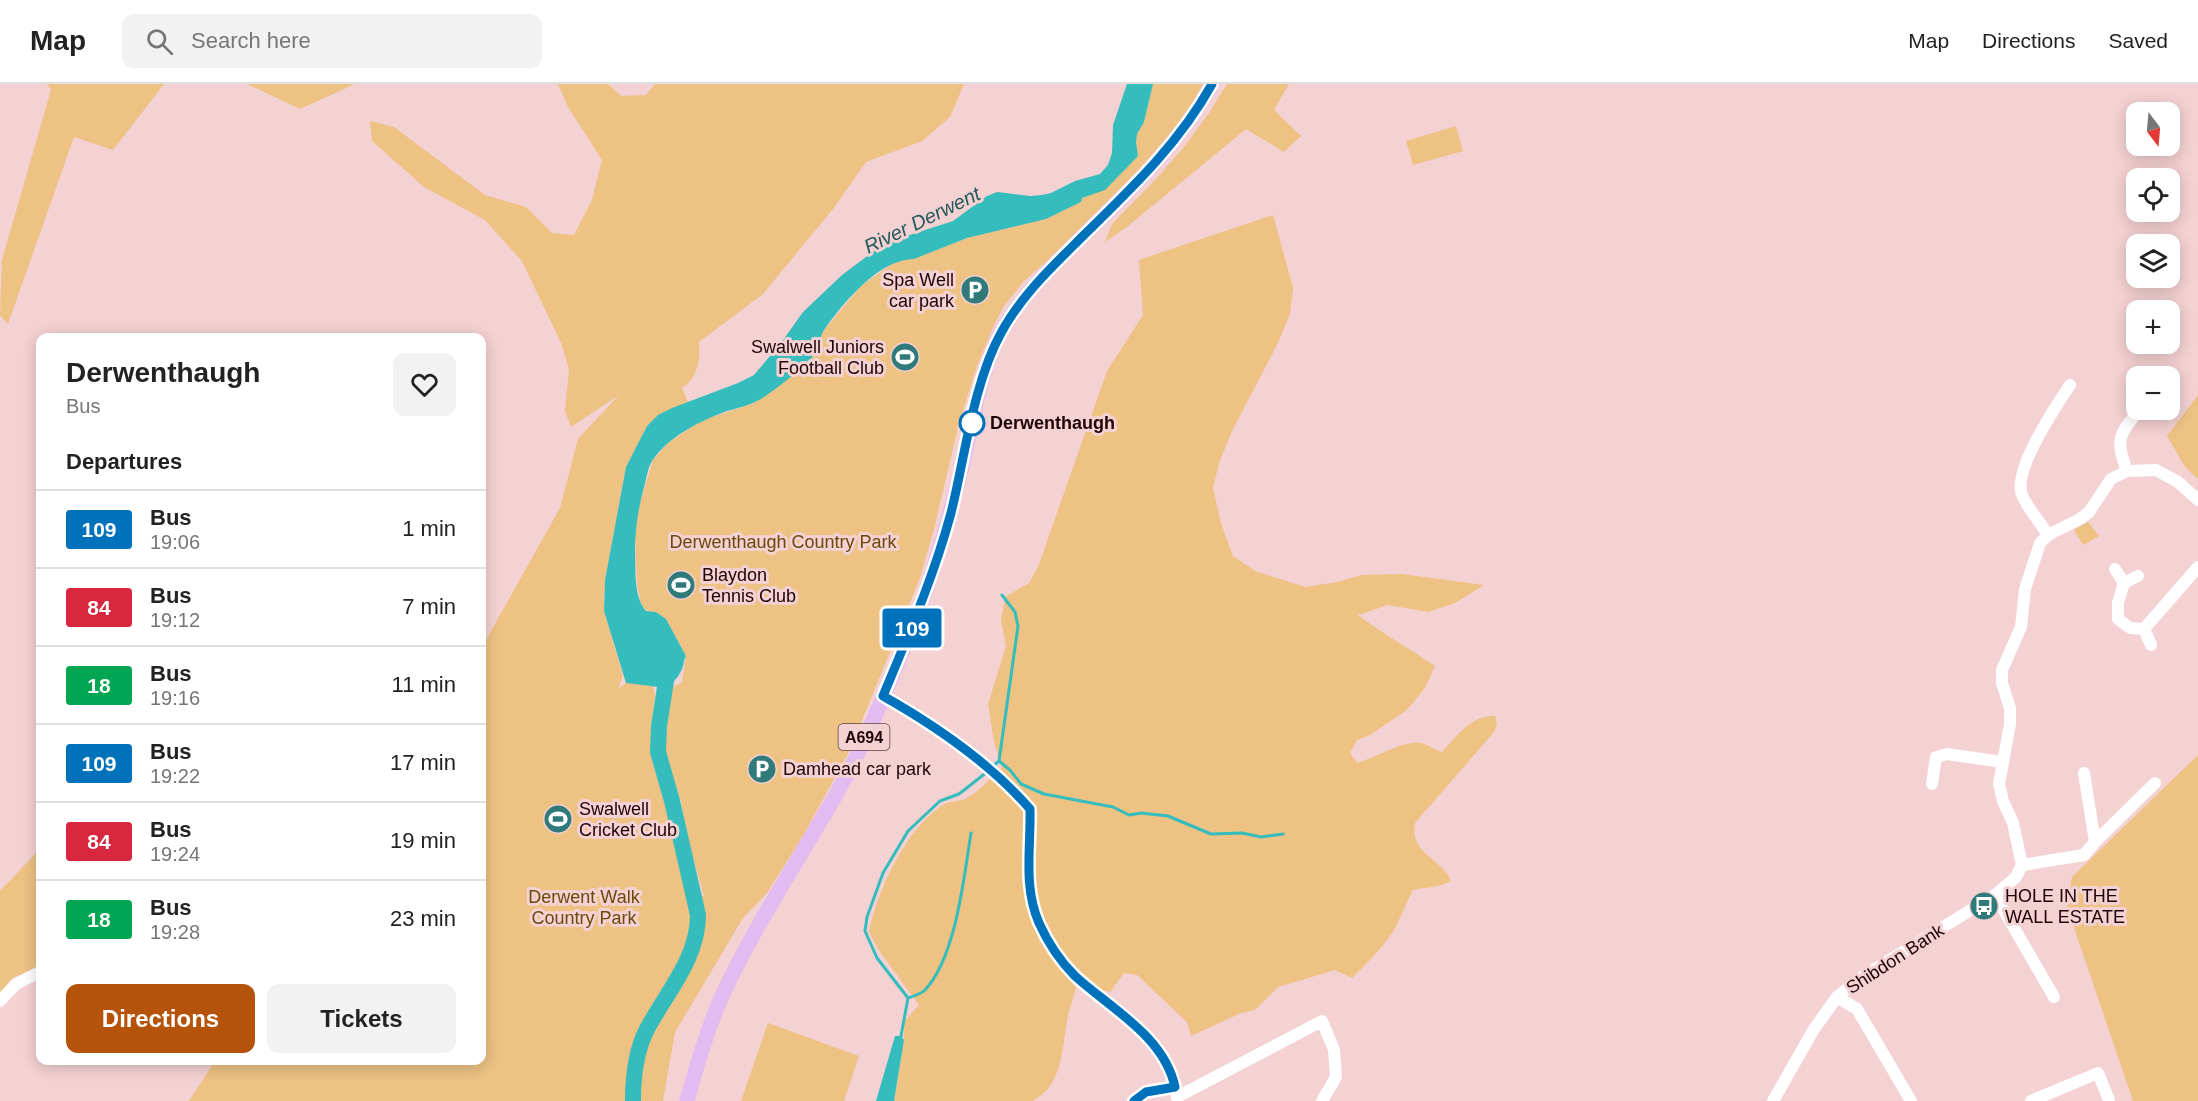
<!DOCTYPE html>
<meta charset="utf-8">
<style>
:root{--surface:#fff;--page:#f2f2f2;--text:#222;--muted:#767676;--line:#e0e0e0;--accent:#b45309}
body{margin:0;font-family:Arial,sans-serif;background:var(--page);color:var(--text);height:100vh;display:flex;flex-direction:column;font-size:22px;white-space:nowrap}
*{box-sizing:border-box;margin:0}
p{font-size:20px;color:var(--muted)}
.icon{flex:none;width:33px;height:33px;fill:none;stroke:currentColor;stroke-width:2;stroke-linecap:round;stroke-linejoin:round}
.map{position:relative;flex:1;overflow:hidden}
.details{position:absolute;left:36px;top:249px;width:450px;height:732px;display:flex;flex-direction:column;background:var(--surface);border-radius:12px;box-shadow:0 3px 15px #0003}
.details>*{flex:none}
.badge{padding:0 12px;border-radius:4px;font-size:21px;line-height:39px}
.needle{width:39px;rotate:164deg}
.fabs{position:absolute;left:2126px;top:18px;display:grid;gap:12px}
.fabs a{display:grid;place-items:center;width:54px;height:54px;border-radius:12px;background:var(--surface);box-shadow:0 3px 15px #0003;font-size:30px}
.map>.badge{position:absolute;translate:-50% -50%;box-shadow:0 0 0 3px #fff}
h2{padding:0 30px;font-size:22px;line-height:54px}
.round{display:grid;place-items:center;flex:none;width:63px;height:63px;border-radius:12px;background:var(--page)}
.head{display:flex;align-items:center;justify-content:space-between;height:102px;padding:0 30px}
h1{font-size:28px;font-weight:600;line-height:45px}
.action{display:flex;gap:12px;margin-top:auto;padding:12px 30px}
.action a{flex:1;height:69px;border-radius:12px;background:var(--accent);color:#fff;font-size:24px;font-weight:600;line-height:69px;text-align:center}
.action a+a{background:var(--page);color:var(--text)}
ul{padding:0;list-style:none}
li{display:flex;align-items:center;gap:18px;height:78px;padding:0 30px;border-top:2px solid var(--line)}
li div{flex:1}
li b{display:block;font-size:22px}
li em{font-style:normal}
li .badge{min-width:66px;font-weight:700;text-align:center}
header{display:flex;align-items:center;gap:36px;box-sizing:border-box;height:84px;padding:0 30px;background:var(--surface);border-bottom:2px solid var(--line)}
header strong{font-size:28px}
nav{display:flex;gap:33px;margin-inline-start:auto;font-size:21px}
.search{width:420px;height:54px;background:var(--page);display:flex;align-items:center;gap:15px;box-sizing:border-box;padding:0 21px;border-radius:12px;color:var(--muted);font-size:22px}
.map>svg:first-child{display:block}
.green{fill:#edc283}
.water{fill:#35bdbe}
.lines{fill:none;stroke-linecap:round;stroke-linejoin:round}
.stream{stroke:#35bdbe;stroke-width:3}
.river{stroke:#35bdbe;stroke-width:16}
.minor{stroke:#fff;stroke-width:12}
.major{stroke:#e2bcf1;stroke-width:15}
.line-casing{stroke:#fff;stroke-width:14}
.line{stroke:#0072bc;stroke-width:9}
.stop-dot{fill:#fff;stroke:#0072bc;stroke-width:3}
.labels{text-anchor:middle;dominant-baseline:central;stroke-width:6;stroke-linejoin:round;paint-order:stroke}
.shield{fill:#f4d1d2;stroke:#5f4244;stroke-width:1.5}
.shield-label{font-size:16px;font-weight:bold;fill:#1f0407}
.poi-label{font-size:18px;fill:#1f0407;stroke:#f4d1d2;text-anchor:start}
.stop-label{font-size:18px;font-weight:bold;fill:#1f0407;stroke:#f4d1d2;text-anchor:start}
.park-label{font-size:18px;fill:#6b490b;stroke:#f4d1d2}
.street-label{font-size:18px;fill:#1f0407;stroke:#f4d1d2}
.water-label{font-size:20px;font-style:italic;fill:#245a5b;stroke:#f4d1d2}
</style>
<header>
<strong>Map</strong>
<div class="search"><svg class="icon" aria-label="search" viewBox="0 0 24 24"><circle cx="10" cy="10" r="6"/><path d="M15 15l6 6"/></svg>Search here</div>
<nav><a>Map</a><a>Directions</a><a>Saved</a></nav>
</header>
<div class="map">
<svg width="2198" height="1017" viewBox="0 0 2198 1017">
<rect width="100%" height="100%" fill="#f4d1d2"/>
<!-- green -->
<g class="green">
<path d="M47,0H164L113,66L74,53L8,240L0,231L2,176L51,6Z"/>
<path d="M247,0H352L353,1L300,25Z"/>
<path d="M558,0H608L621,12L646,11L655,0H964L950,33L922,57L866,78L833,125L763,210L699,258C701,275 697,295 682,304L688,318L658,331L647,342L626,383L605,496L604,515V527L623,592L618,605L626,599L653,602L655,612L652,635L651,674L676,758L688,817L704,812L688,756L681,717L665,670L664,609L682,598L686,572L666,535L656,528H649L643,523L640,516L637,499L635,447L637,429L653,376L668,359L701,337L754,319L781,300L811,274L814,264L824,246L861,202L892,180L906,175H914L967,154L1046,135L1081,118V115L1094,109L1138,72L1136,58L1137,50L1144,38L1153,0H1203L1191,22L1157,69L1060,165L1023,198L1004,222L996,237L978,279L959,339L934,445L920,494L850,666L803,752L767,809L743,834L675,948L663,1017H189L215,977L482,976V563L560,424L578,355L619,311L571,343L565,327L569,285L561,259L522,177L485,136L424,103L372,57L370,37L394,43L485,111L526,123L552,149L574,151L592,116L602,76L568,23Z"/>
<path d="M1227,0H1289L1274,26L1301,52L1284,68L1246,45L1128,142L1105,158L1112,140L1156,95L1184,63L1209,29Z"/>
<path d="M1456,42L1463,67L1413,81L1406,57Z"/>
<path d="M1273,131L1293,204L1290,230L1277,261L1233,345L1219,379L1213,404L1221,439L1233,472L1255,487L1305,503L1337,498L1362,491L1402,490L1484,501L1455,519L1428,528L1388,521L1358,531C1383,550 1409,564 1435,582L1425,604L1407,626L1370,651L1357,656L1350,669L1357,679C1374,674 1404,656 1420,659C1428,660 1434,666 1442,668C1457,652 1471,631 1495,632L1497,640L1494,648L1415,739C1409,770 1441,773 1451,797C1438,804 1427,803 1413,806C1407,818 1402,829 1397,840C1388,859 1367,879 1352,894L1335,886L1278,903L1255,926L1241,929L1191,952L1187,938L1137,891L1124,889L1110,908L1077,900C1074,910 1071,921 1068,931C1062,961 1064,1002 1032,1017H894L904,956V938L919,921L880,868L869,848C877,807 905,747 941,722C948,717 959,718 967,714C979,708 991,693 1002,684L994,658L988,620L1006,562L1001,537L1005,513L1029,499L1038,483L1107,287L1143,231L1139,176Z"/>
<path d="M2198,311V395L2185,383L2167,352Z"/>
<path d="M2088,438L2099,452L2083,461L2074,446Z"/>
<path d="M2198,671V1017H2133L2067,823L2072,793Z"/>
<path d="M40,765V881L11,895L0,910V807Z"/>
<path d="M768,939L859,972L844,1017H741Z"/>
</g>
<!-- water -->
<g class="water">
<path d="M1127,0H1153L1144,38L1137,50L1136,58L1138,72L1105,106L1082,114L1081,118L1046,135L967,154L914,175C879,175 843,219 824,246C820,253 814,271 811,275C803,284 768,312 757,317C748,322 737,324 727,327C700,337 669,352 652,377C647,385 646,398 643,407C638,427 635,445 635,466C636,485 633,512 646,527L656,528L666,535L686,572C683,577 684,582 681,587C677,596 669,602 662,607L658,603L626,599L604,527L605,496L626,383L647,342L658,331L672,324L738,299L754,291L781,259L803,228L842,191L878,164L894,156L953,137L987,112L997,108L1030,112L1042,111L1051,109L1075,97L1100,90L1108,81L1112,69L1113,41Z"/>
<path d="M895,952H901L904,956L894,1017H876Z"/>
</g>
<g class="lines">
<!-- stream -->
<g class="stream">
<path d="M999,677L1010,686L1021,700L1044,710L1113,723L1129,731L1141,729L1168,732L1211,750L1242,749L1261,753L1283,750"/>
<path d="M992,683L999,677L1018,542L1015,528L1002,511"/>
<path d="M908,914C914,912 921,910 925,906C956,873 964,793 971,749"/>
<path d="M901,952L908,914L877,874L865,847L867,833L883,789L908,747L940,717L959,710L987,688"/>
</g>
<!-- river -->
<path class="river" d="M633,1017C633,993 636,966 647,945C667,908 698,874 698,831L672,717L658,668L659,642L666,597L661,586"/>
<!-- minor -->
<g class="minor">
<path d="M2127,387C2115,355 2119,351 2139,326"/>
<path d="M2048,451C2040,438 2028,425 2022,411C2012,387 2056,322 2070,301"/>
<path d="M2115,485L2124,499L2138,492"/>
<path d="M2124,499L2118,519V535L2130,544L2144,545"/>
<path d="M2151,561L2144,545L2198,483"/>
<path d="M883,612C936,642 990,679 1030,725C1031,764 1023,802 1039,839C1048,859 1060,877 1075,892C1111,925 1165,953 1175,1003L1146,1008L1133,1017"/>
<path d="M1932,700L1936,673L1947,670L2002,678"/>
<path d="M2095,758L2155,699"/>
<path d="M2022,781L2084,771L2095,758L2084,689"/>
<path d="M1995,811L2054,913"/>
<path d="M1837,913L1857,925L1911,1017"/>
<path d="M0,917L16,900L40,888"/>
<path d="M1175,1003L1177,1013L1322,937L1334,966L1336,993L1322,1017"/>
<path d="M1773,1017L1814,945L1837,913L1862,893L1995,811L2016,793L2022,781L2013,739L2003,717L1999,700L2010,640V624L2002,599V586L2021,543L2025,505L2040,459L2048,451L2080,435L2089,428L2111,395L2127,387L2156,386L2178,398L2198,416"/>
<path d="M2031,1017L2098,989L2109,1016"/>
</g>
<!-- major -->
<path class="major" d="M687,1017C697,981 707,946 722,912C756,838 803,770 843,698C869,651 889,599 910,549C932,495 948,440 962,382C973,338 979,289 1001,248C1023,209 1056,178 1088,147C1134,102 1181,57 1212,0"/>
</g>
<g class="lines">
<!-- line casing -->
<g class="line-casing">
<path id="line" d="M1134,1017L1146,1008L1175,1003C1164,952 1111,925 1075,892C1060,877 1048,859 1039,839C1023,802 1031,764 1030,725C990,679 936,642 883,612C908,552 934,492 951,429C965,373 973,300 1001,249C1022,210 1055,180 1086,149C1133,103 1180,58 1212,0"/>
</g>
<!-- line -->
<use href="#line" class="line"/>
</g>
<!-- icons -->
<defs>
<g id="parking-disc" transform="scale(1.5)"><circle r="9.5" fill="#307a7a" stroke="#f4d1d2"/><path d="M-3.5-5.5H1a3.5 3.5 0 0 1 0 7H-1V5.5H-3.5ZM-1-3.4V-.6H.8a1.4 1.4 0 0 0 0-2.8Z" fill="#fff"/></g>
<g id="stadium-disc" transform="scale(1.5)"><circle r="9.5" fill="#307a7a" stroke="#f4d1d2"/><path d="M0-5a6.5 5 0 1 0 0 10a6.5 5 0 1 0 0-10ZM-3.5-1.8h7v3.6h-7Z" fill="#fff"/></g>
<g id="bus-disc" transform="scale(1.5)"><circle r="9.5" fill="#307a7a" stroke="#f4d1d2"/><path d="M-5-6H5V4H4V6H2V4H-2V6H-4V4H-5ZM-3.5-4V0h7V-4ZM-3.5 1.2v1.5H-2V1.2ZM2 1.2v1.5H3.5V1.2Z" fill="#fff"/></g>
</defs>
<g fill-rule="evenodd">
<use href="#parking-disc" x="975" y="206"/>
<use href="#stadium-disc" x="905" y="273"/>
<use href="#stadium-disc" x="681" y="501"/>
<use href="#parking-disc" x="762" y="685"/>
<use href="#stadium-disc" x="558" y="735"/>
<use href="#bus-disc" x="1984" y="822"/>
</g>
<!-- markers -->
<circle class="stop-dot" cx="972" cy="339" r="12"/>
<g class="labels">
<!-- shield labels -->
<rect class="shield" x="838.5" y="640" width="51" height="26" rx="4.5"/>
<g class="shield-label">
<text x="864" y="653">A694</text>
</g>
<!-- poi labels -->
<g class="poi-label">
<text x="954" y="196" text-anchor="end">Spa Well<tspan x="954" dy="21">car park</tspan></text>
<text x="884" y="263" text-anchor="end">Swalwell Juniors<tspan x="884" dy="21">Football Club</tspan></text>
<text x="702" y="491">Blaydon<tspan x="702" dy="21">Tennis Club</tspan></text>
<text x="783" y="685">Damhead car park</text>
<text x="579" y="725">Swalwell<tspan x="579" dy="21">Cricket Club</tspan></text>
<text x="2005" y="812">HOLE IN THE<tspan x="2005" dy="21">WALL ESTATE</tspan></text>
</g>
<!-- stop labels -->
<g class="stop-label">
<text x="990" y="339">Derwenthaugh</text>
</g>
<!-- park labels -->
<g class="park-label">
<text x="783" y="458">Derwenthaugh Country Park</text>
<text x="584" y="813">Derwent Walk<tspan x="584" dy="21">Country Park</tspan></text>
</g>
<!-- street labels -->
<g class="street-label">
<text transform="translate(1895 875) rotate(-33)">Shibdon Bank</text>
</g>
<!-- water labels -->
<g class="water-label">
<text transform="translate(922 136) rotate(-26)">River Derwent</text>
</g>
</g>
</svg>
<div class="fabs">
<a><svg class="needle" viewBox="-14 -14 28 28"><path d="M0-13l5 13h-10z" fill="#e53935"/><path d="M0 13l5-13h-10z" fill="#767676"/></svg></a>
<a><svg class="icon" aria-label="locate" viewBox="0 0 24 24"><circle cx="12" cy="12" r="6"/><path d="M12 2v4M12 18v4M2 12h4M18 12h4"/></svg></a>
<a><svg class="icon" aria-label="layers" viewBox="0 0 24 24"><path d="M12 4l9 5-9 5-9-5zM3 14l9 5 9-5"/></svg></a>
<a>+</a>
<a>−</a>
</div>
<b class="badge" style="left:912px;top:544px;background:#0072bc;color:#fff">109</b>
<section class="details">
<div class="head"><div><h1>Derwenthaugh</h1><p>Bus</p></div><a class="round"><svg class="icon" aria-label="heart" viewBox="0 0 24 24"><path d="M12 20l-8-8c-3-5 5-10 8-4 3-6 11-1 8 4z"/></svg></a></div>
<h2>Departures</h2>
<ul>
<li><span class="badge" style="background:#0072bc;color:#fff">109</span><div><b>Bus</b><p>19:06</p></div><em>1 min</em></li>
<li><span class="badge" style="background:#d7263d;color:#fff">84</span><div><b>Bus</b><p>19:12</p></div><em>7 min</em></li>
<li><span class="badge" style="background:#00a651;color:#fff">18</span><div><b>Bus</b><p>19:16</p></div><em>11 min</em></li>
<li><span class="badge" style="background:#0072bc;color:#fff">109</span><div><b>Bus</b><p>19:22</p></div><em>17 min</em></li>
<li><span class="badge" style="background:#d7263d;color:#fff">84</span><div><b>Bus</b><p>19:24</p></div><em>19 min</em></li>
<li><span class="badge" style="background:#00a651;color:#fff">18</span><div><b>Bus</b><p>19:28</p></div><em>23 min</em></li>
</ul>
<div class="action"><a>Directions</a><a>Tickets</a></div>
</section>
</div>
